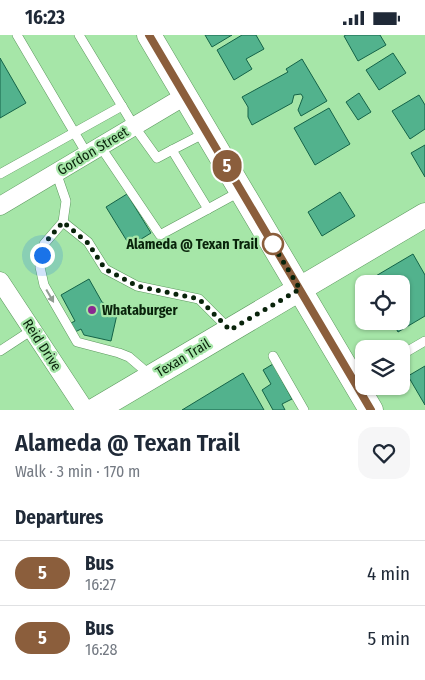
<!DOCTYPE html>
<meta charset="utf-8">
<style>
:root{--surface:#fff;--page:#f6f6f7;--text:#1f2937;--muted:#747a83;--line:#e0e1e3}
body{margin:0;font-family:"Fira Sans Condensed",sans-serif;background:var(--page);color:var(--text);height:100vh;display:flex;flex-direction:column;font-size:19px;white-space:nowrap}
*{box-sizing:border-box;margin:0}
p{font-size:16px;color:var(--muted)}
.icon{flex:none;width:28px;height:28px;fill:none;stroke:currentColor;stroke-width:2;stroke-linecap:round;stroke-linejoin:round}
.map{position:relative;height:375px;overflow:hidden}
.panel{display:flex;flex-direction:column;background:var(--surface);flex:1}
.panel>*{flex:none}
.badge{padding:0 10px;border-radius:16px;font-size:18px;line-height:32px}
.buttons{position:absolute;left:355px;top:240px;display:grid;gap:10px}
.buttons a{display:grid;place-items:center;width:55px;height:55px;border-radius:10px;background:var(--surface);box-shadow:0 1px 4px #0004;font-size:25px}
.you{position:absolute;width:25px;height:25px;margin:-12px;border:4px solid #fff;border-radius:50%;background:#1a73e8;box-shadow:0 0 0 8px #1a73e833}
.map>.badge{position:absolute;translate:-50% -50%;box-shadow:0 0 0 2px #fff}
h2{padding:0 15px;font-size:19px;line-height:45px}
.round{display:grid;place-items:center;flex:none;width:52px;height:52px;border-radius:15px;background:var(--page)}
.overview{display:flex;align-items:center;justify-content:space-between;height:85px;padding:0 15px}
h1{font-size:24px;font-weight:600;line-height:38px}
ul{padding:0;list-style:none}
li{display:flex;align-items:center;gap:15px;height:65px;padding:0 15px;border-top:1px solid var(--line)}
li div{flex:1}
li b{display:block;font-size:19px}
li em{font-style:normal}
li .badge{min-width:55px;font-weight:700;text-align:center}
.status{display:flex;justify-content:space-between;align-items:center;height:35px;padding:0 25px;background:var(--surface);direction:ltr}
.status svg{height:14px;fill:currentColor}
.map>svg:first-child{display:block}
.building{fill:#52b28d;stroke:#146348}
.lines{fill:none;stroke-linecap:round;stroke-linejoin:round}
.lane-casing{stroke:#5c995e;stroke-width:10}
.street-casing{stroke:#5c995e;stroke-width:19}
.secondary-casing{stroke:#5c995e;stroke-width:25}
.lane{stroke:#fff;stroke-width:9}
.street{stroke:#fff;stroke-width:18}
.secondary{stroke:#fff;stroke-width:24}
.oneway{fill:#909c91}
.line-casing{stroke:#fff;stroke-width:11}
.line{stroke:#8b5e3c;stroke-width:8}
.walk{stroke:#09230b;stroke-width:5;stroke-dasharray:0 9}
.stop-dot{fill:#fff;stroke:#8b5e3c;stroke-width:2.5}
.poi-dot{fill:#8a2891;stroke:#a6e6a8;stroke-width:2}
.labels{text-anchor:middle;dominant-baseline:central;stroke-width:4.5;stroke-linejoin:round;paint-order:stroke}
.street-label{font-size:14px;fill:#09230b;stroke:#a6e6a8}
.stop-label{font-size:14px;font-weight:bold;fill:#09230b;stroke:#a6e6a8;text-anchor:end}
.poi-label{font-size:14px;font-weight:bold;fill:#09230b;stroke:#a6e6a8;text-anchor:start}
</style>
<div class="status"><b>16:23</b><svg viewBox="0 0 49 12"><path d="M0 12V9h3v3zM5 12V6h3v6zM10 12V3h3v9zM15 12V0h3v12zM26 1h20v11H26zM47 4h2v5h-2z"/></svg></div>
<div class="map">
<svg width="425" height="375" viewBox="0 0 425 375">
<rect width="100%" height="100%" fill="#a6e6a8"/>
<!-- building -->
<g class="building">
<path d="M205,0H232L212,12Z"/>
<path d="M242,0H256L264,14L246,24L252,34L234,45L217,15Z"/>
<path d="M346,0H380L386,10L358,26L344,1Z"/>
<path d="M393,18L406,38L379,55L366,35Z"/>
<path d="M0,23L26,68L0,83Z"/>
<path d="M302,24L327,66L301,81L298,75L303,62L301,59L294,60L292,68L252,90L248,82V72L242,62L288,37L286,34Z"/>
<path d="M359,58L371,77L358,85L346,67Z"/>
<path d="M419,60L425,70V94L410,104L392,76Z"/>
<path d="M329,73L350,109L315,130L294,93Z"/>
<path d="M425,110V142L411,118Z"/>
<path d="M340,157L355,181L322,201L308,177Z"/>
<path d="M127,159L151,198L130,211L106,172Z"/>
<path d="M413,219L425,240V281L398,297L392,286H401V249H371L369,245Z"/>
<path d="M89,244L102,267L112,274L118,275L111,306L84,300L81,294L73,298L69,289L75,286L61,260Z"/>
<path d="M273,329L292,364L282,369L285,375H273L262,355L271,349L263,335Z"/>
<path d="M425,331V370L408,341Z"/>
<path d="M243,338L264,375H182Z"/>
</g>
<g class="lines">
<!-- lane casing -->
<g class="lane-casing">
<g id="lane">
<path d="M17,0L87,119"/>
<path d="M79,0L134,91L157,123L172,115L208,174L160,200L100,111"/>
<path d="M172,115L205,98"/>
<path d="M56,137L66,166L63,187L44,209L40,232L44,250L77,307L119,318L129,322L150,340"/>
<path d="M0,139L122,71"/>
<path d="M208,174L241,156"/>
<path d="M63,187L88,207L105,234L137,251L199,264L230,295"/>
<path d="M0,316L32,295"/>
<path d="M401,320L425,306"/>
<path d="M273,321L304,375"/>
</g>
</g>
<!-- street casing -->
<g class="street-casing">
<g id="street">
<path d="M0,171L185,61"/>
<path d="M0,246L85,375"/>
</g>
</g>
<!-- secondary casing -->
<g class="secondary-casing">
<g id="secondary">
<path d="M149,0L371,375"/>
<path d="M95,375L425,180"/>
</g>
</g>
<!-- lane -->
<use href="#lane" class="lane"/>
<!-- street -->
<use href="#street" class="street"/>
<!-- secondary -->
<use href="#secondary" class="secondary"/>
</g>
<!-- one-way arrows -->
<defs><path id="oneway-solid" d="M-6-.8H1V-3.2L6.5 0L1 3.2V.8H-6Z" transform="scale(1.25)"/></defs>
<use class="oneway" href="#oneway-solid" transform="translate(50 261) rotate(60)"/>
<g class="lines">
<!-- line casing -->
<g class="line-casing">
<path id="line" d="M149,0L371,375"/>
</g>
<!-- line -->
<use href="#line" class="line"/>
<!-- walk -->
<path class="walk" d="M42,220L44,209L63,187L88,208L105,234L137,251L199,264L230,295L300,254L270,205L273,209"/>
</g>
<!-- markers -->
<circle class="stop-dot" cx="273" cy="209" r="10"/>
<circle class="poi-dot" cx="92" cy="275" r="5"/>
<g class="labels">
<!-- street labels -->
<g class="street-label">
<text transform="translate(93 116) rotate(-31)">Gordon Street</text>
<text transform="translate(42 310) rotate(57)">Reid Drive</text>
<text transform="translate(183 323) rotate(-31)">Texan Trail</text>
</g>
<!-- stop labels -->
<g class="stop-label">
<text x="258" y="209">Alameda @ Texan Trail</text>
</g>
<!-- poi labels -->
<g class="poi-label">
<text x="102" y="275">Whataburger</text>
</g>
</g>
</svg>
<div class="buttons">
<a><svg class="icon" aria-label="locate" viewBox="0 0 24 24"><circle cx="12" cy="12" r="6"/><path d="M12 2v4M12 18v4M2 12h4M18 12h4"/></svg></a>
<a><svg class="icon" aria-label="layers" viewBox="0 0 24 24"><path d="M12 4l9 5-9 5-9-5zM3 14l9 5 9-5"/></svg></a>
</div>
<div class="you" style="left:42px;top:220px"></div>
<b class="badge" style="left:227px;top:131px;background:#8b5e3c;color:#fff">5</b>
</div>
<section class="panel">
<div class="overview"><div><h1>Alameda @ Texan Trail</h1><p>Walk · 3 min · 170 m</p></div><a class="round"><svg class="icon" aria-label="heart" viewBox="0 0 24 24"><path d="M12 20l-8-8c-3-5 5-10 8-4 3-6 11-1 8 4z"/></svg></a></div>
<h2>Departures</h2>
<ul>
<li><span class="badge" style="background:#8b5e3c;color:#fff">5</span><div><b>Bus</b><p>16:27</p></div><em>4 min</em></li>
<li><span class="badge" style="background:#8b5e3c;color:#fff">5</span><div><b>Bus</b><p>16:28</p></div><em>5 min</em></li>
</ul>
</section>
